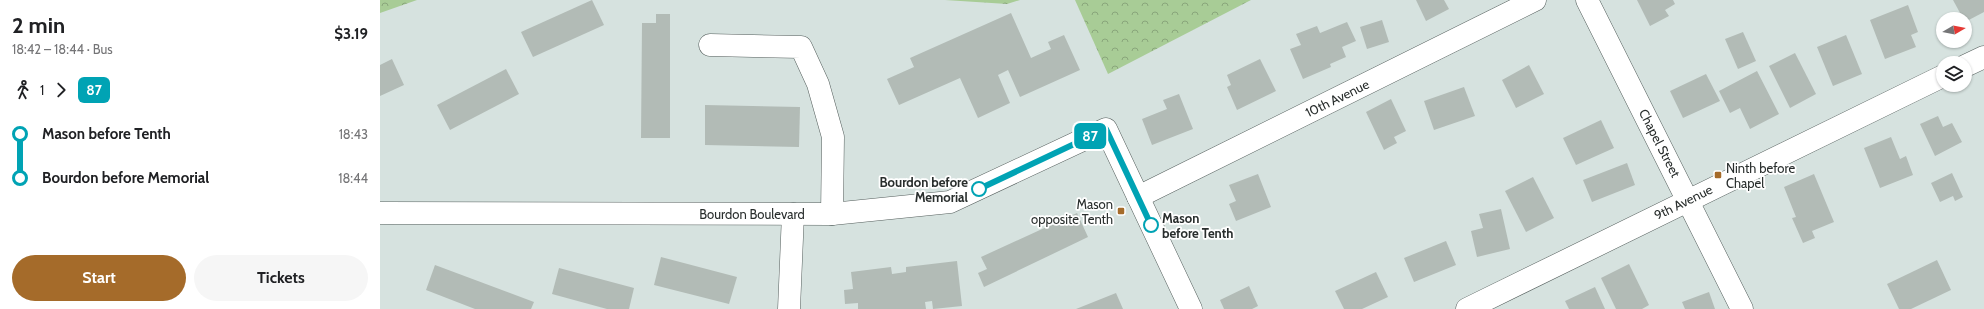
<!DOCTYPE html>
<meta charset="utf-8">
<style>
:root{--surface:#fff;--page:#f6f6f6;--text:#202124;--muted:#757577;--accent:#a56b2a}
body{margin:0;font-family:Cabin,sans-serif;background:var(--page);color:var(--text);height:100vh;display:flex;flex-direction:column;font-size:15px;white-space:nowrap}
*{box-sizing:border-box;margin:0}
p{font-size:13px;color:var(--muted)}
.icon{flex:none;width:22px;height:22px;fill:none;stroke:currentColor;stroke-width:2;stroke-linecap:round;stroke-linejoin:round}
.map{position:relative;flex:1;overflow:hidden}
.side{display:flex;flex-direction:column;background:var(--surface);width:380px}
.side>*{flex:none}
.badge{padding:0 8px;border-radius:6px;font-size:14px;line-height:26px}
.needle{width:26px;rotate:80deg}
.fabs{position:absolute;left:1556px;top:12px;display:grid;gap:8px}
.fabs a{display:grid;place-items:center;width:36px;height:36px;border-radius:50%;background:var(--surface);box-shadow:0 1px 3px #0004;font-size:20px}
.map>.badge{position:absolute;translate:-50% -50%;box-shadow:0 0 0 2px #fff}
.legs{display:flex;align-items:center;gap:6px;height:44px;padding:0 12px;font-size:13px}
.legs p{margin-inline-start:auto}
.headline{display:flex;align-items:center;justify-content:space-between;height:68px;padding:0 12px}
h1{font-size:22px;font-weight:700;line-height:30px}
.action{display:flex;gap:8px;margin-top:auto;padding:8px 12px}
.action a{flex:1;height:46px;border-radius:24px;background:var(--accent);color:#fff;font-size:16px;font-weight:700;line-height:46px;text-align:center}
.action a+a{background:var(--page);color:var(--text)}
ul{padding:0 12px;list-style:none}
li{display:flex;align-items:center;gap:14px;height:44px;font-size:15px}
li i{display:grid;place-items:center;width:6px;height:100%;margin:0 5px;background:currentColor}
li i::after{content:'';width:10px;height:10px;margin:-5px;border:3px solid;border-radius:50%;background:var(--surface)}
li p{margin-inline-start:auto}
li:first-child i{background:linear-gradient(#0000 50%,currentColor 0)}
li:last-child i{background:linear-gradient(currentColor 50%,#0000 0)}
main{display:flex;flex:1;min-height:0}
.map>svg:first-child{display:block}
.forest{fill:url(#forest-crowns)}
.building{fill:#b2bbb6}
.lines{fill:none;stroke-linecap:round;stroke-linejoin:round}
.minor-casing{stroke:#555f5d;stroke-width:23}
.minor{stroke:#fff;stroke-width:22}
.line-1-casing{stroke:#fff;stroke-width:9}
.line-1{stroke:#00a3b4;stroke-width:6}
.poi-dot{fill:#a56b2a;stroke:#fff;stroke-width:1.5}
.stop-1-dot{fill:#fff;stroke:#00a3b4;stroke-width:2}
.labels{text-anchor:middle;dominant-baseline:central;stroke-width:3.5;stroke-linejoin:round;paint-order:stroke}
.street-label{font-size:13px;fill:#292e2d;stroke:#fff}
.poi-label{font-size:13px;fill:#292e2d;stroke:#fff;text-anchor:start}
.stop-label{font-size:13px;font-weight:bold;fill:#292e2d;stroke:#fff;text-anchor:end}
</style>
<main>
<section class="side">
<div class="headline"><div><h1>2 min</h1><p>18:42 – 18:44 · Bus</p></div><b>$3.19</b></div>
<div class="legs"><svg class="icon" aria-label="walk" viewBox="0 0 24 24"><circle cx="13" cy="4" r="2"/><path d="M13 8l-2 6 4 7M11 14l-3 7M7 12l3-4h3l4 4"/></svg>1<svg class="icon" aria-label="forward" viewBox="0 0 24 24"><path d="M9 5l7 7-7 7"/></svg><b class="badge" style="background:#00a3b4;color:#fff">87</b></div>
<ul>
<li><i style="color:#00a3b4"></i><b>Mason before Tenth</b><p>18:43</p></li>
<li><i style="color:#00a3b4"></i><b>Bourdon before Memorial</b><p>18:44</p></li>
</ul>
<div class="action"><a>Start</a><a>Tickets</a></div>
</section>
<div class="map">
<svg width="1604" height="309" viewBox="0 0 1604 309">
<defs>
<pattern id="forest-crowns" width="20" height="18" patternUnits="userSpaceOnUse"><rect width="20" height="18" fill="#a8cc96"/><path d="M2 6a3 3 0 1 1 6 0M12 15a3 3 0 1 1 6 0" fill="none" stroke="#89a67b"/></pattern>
</defs>
<rect width="100%" height="100%" fill="#d6e2df"/>
<!-- forest -->
<g class="forest">
<path d="M0,0H37L0,13Z"/>
<path d="M565,0H640L627,4Z"/>
<path d="M695,0H871L728,74Z"/>
</g>
<!-- building -->
<g class="building">
<path d="M212,0L224,25L153,57L141,32Z"/>
<path d="M1036,0H1064L1069,9L1046,21Z"/>
<path d="M1257,0H1293L1295,4L1285,10L1289,16L1270,26Z"/>
<path d="M1573,0H1604V12L1585,22Z"/>
<path d="M1528,5L1538,32L1531,35L1536,47L1505,59L1490,20Z"/>
<path d="M631,13L651,58L671,49L668,42L684,35L700,70L640,97L628,70L618,75L630,103L598,118L580,78L519,105L507,79L534,67L530,58Z"/>
<path d="M276,14H290V138H261L262,23H276Z"/>
<path d="M1002,20L1009,42L987,49L980,27Z"/>
<path d="M967,22L976,41L962,47L966,57L950,64L951,67L923,79L910,49L921,45L916,34L937,26L940,33Z"/>
<path d="M1363,32L1376,61L1358,69L1345,39Z"/>
<path d="M1466,35L1482,74L1453,86L1437,47Z"/>
<path d="M1415,53L1436,94L1410,108L1389,66Z"/>
<path d="M12,59L24,85L0,96V65Z"/>
<path d="M880,59L896,91L857,110L847,87L851,85L847,75Z"/>
<path d="M1149,65L1164,94L1136,108L1122,80Z"/>
<path d="M126,69L139,94L70,130L57,105Z"/>
<path d="M1377,71L1399,114L1370,129L1360,108L1350,113L1339,91Z"/>
<path d="M1326,74L1340,101L1303,118L1290,91Z"/>
<path d="M1084,87L1095,116L1054,130L1044,101Z"/>
<path d="M799,94L813,129L772,145L762,119L787,109L783,100Z"/>
<path d="M1011,99L1026,131L1014,137L1017,143L1004,150L986,112Z"/>
<path d="M325,105L420,107L419,147L325,145Z"/>
<path d="M1558,116L1563,127L1572,123L1582,142L1555,156L1540,124Z"/>
<path d="M1221,120L1234,148L1196,165L1183,138Z"/>
<path d="M1511,137L1520,159L1526,156L1533,175L1500,188L1484,148Z"/>
<path d="M1247,163L1255,185L1212,202L1203,180Z"/>
<path d="M1572,173L1583,197L1575,201L1573,196L1560,202L1551,183Z"/>
<path d="M878,174L891,207L856,221L849,204L856,201L849,185Z"/>
<path d="M1434,174L1454,222L1432,231L1435,238L1423,243L1412,218L1416,217L1404,187Z"/>
<path d="M1153,177L1174,218L1146,232L1125,191Z"/>
<path d="M1121,209L1130,249L1097,257L1091,231L1103,228L1099,214Z"/>
<path d="M697,213L708,237L604,287L598,273L607,269L601,257Z"/>
<path d="M1066,241L1076,265L1034,282L1024,258Z"/>
<path d="M281,257L357,277L349,304L274,285Z"/>
<path d="M1557,260L1571,290L1531,309H1519L1507,284Z"/>
<path d="M577,261L582,306L553,309L552,301L545,302L546,309H478V303L465,304L464,290L473,289L471,272L511,267L512,274L526,272V267Z"/>
<path d="M1249,264L1269,305L1262,309H1236L1221,278Z"/>
<path d="M55,265L154,302L151,309H95L46,290Z"/>
<path d="M179,268L254,288L249,309H227L172,294Z"/>
<path d="M996,272L1008,297L982,309H964L955,291Z"/>
<path d="M869,286L878,306L872,309H844L840,300Z"/>
<path d="M1215,287L1225,309H1189L1185,301Z"/>
<path d="M1329,292L1335,309H1305L1302,302Z"/>
<path d="M736,293L743,309H696Z"/>
</g>
<g class="lines">
<!-- minor casing -->
<g class="minor-casing">
<g id="minor">
<path d="M1207,0L1362,309"/>
<path d="M330,45L421,47L438,84L453,137L452,214"/>
<path d="M1585,66L1604,57"/>
<path d="M758,197L1155,0"/>
<path d="M0,213L452,214L570,202L726,129L811,309"/>
<path d="M409,309L413,214"/>
<path d="M1087,309L1563,76"/>
</g>
</g>
<!-- minor -->
<use href="#minor" class="minor"/>
</g>
<g class="lines">
<!-- line-1 casing -->
<g class="line-1-casing">
<path id="line-1" d="M599,189L726,129L771,225"/>
</g>
<!-- line-1 -->
<use href="#line-1" class="line-1"/>
</g>
<!-- markers -->
<g class="poi-dot">
<rect x="1334" y="171" width="8" height="8" rx="2"/>
<rect x="737" y="207" width="8" height="8" rx="2"/>
</g>
<g class="stop-1-dot">
<circle cx="599" cy="189" r="7"/>
<circle cx="771" cy="225" r="7"/>
</g>
<g class="labels">
<!-- street labels -->
<g class="street-label">
<text transform="translate(957 98) rotate(-26)">10th Avenue</text>
<text transform="translate(1280 143) rotate(63)">Chapel Street</text>
<text transform="translate(1303 202) rotate(-26)">9th Avenue</text>
<text x="372" y="214">Bourdon Boulevard</text>
</g>
<!-- poi labels -->
<g class="poi-label">
<text x="1346" y="168">Ninth before<tspan x="1346" dy="15">Chapel</tspan></text>
<text x="733" y="204" text-anchor="end">Mason<tspan x="733" dy="15">opposite Tenth</tspan></text>
</g>
<!-- stop labels -->
<g class="stop-label">
<text x="588" y="182">Bourdon before<tspan x="588" dy="15">Memorial</tspan></text>
<text x="782" y="218" text-anchor="start">Mason<tspan x="782" dy="15">before Tenth</tspan></text>
</g>
</g>
</svg>
<div class="fabs">
<a><svg class="needle" viewBox="-14 -14 28 28"><path d="M0-13l5 13h-10z" fill="#e53935"/><path d="M0 13l5-13h-10z" fill="#757577"/></svg></a>
<a><svg class="icon" aria-label="layers" viewBox="0 0 24 24"><path d="M12 4l9 5-9 5-9-5zM3 14l9 5 9-5"/></svg></a>
</div>
<b class="badge" style="left:710px;top:136px;background:#00a3b4;color:#fff">87</b>
</div>
</main>
